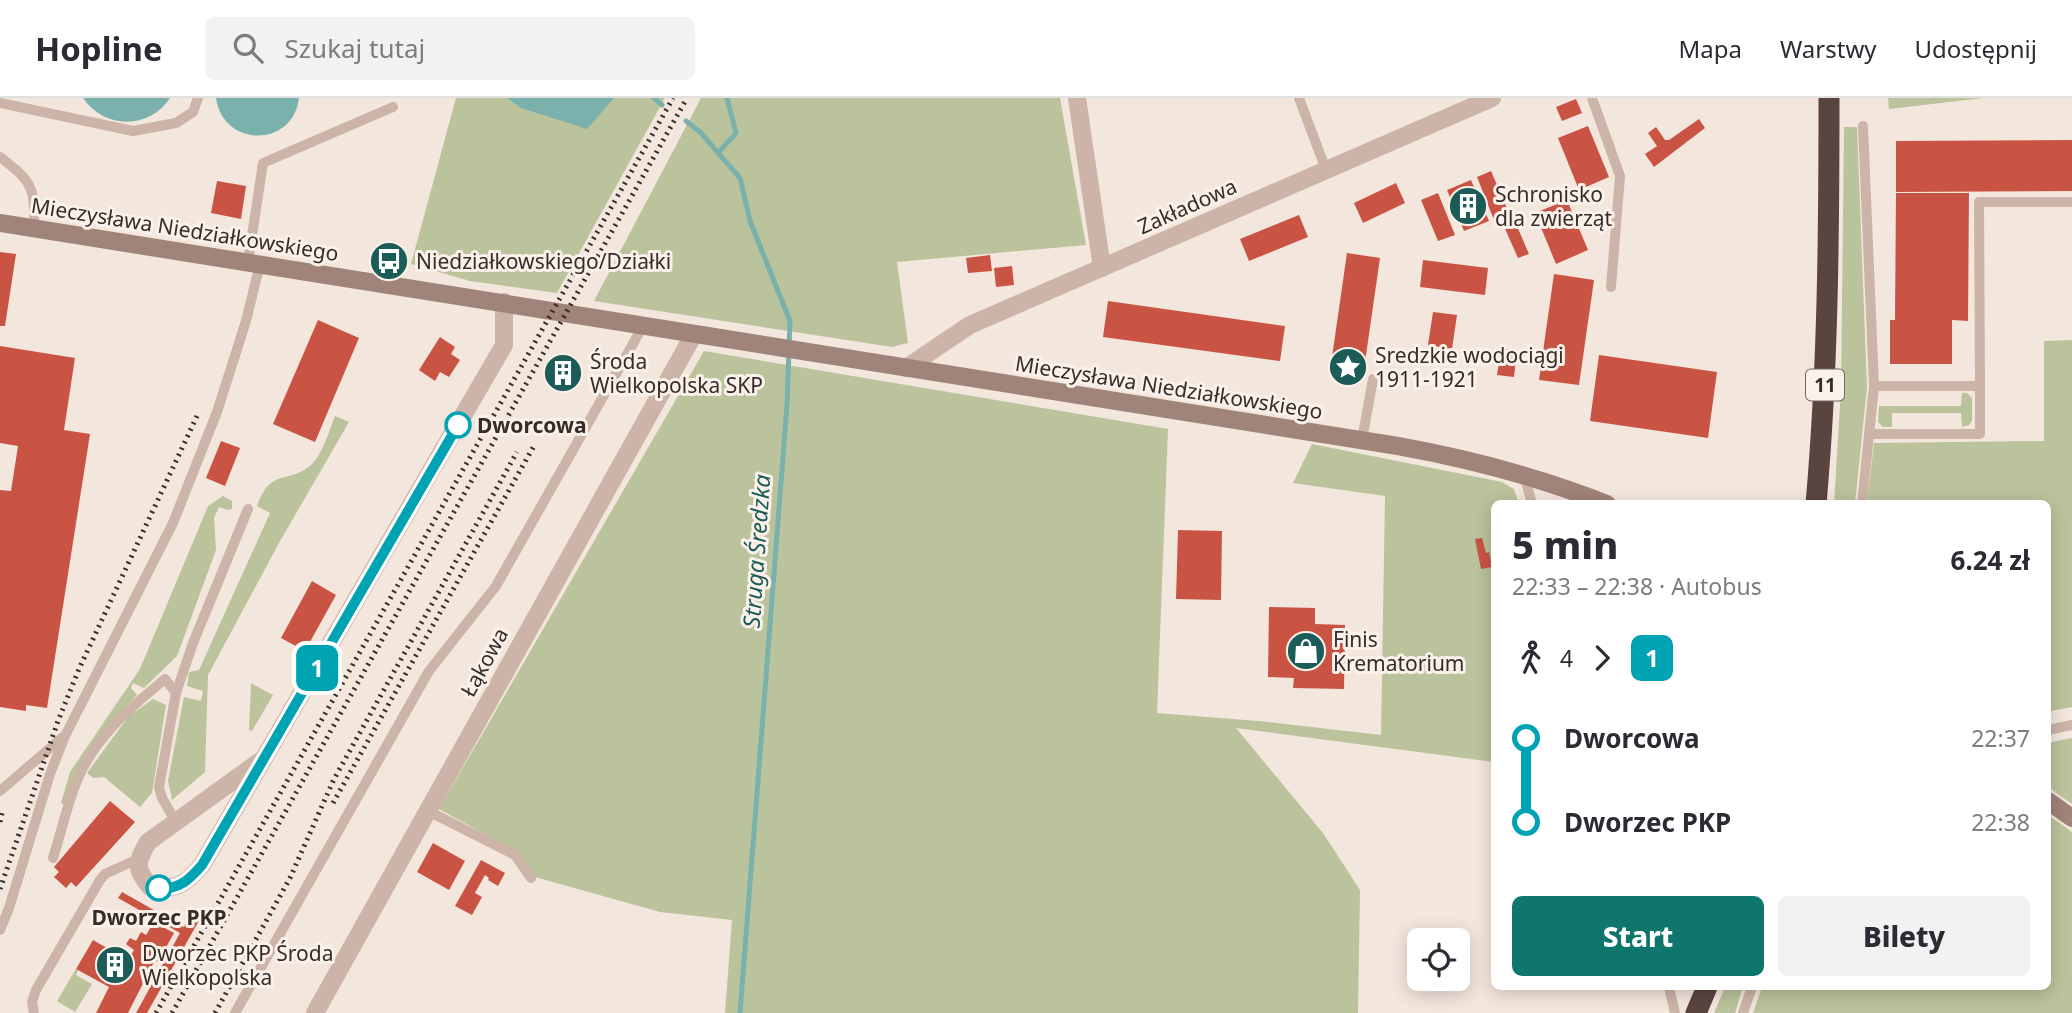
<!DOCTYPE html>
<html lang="pl">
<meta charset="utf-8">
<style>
:root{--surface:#fff;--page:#f2f2f3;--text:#2b2b33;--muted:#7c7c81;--line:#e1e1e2;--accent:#0f766e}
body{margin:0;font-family:"Noto Sans",sans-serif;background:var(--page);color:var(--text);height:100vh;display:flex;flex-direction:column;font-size:26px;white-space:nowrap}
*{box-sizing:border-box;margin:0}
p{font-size:23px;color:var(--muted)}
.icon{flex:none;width:38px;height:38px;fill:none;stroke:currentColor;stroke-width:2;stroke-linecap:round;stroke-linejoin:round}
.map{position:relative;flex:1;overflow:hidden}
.sheet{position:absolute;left:1491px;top:402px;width:560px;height:490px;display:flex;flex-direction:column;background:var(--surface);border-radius:10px;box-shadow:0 4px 18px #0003}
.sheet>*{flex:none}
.badge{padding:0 14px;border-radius:10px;font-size:24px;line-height:46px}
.controls{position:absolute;left:1407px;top:830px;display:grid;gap:14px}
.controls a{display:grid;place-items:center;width:63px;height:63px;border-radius:10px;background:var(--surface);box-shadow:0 4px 18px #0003;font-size:35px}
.map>.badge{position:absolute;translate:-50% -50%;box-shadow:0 0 0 4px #fff}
.legs{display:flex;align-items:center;gap:10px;height:77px;padding:0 21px;font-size:23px}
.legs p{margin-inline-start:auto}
.overview{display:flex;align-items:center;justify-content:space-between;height:119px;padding:0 21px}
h1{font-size:38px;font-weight:800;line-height:52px}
.action{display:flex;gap:14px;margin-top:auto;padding:14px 21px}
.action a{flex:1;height:80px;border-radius:10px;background:var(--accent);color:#fff;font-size:28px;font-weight:800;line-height:80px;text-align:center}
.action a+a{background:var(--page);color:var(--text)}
ul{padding:0 21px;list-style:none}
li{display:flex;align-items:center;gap:24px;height:84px;font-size:26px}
li i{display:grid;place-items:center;width:10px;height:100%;margin:0 9px;background:currentColor}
li i::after{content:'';width:18px;height:18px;margin:-9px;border:5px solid;border-radius:50%;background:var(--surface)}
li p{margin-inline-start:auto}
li:first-child i{background:linear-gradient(#0000 50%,currentColor 0)}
li:last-child i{background:linear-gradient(currentColor 50%,#0000 0)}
header{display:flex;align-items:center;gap:42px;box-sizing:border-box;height:98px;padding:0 35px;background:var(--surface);border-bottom:2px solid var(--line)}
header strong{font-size:33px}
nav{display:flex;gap:38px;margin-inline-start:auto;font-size:24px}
.search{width:490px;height:63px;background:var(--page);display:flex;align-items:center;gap:18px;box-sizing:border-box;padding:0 24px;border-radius:10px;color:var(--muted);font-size:26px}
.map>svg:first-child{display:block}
.green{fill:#bbc39c}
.water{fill:#7bb1ad}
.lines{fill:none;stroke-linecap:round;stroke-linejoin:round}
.stream{stroke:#7bb1ad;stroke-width:5}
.building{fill:#ca5444}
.lane{stroke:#ccb4a8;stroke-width:10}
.street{stroke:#ccb4a8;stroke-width:18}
.secondary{stroke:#a08379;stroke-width:18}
.highway{stroke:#5a443f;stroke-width:21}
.rail{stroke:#382c29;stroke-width:5;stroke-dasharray:2 5;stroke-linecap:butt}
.line-1-casing{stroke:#fff;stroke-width:16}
.line-1{stroke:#00a3b4;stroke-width:10}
.stop-1-dot{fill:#fff;stroke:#00a3b4;stroke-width:3.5}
.labels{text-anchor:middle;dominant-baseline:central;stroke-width:6;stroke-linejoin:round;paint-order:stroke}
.shield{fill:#faf1ea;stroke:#726763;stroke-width:2}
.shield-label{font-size:19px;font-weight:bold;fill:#382c29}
.poi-label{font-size:21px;fill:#382c29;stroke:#faf1ea;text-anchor:start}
.street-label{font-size:21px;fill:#382c29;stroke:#faf1ea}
.stop-label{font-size:21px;font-weight:bold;fill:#382c29;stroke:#faf1ea;text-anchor:start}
.water-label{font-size:23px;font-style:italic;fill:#1c5c58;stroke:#faf1ea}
</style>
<header>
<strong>Hopline</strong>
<div class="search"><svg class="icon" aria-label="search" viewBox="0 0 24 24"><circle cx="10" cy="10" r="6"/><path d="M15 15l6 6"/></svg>Szukaj tutaj</div>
<nav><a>Mapa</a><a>Warstwy</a><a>Udostępnij</a></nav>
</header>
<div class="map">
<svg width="2072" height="915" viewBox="0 0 2072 915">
<rect width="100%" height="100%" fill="#f3e6dd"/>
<!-- green -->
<g class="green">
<path d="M456,0H665L557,195L470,183L411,166Z"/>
<path d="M701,0H1060L1086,147L897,164L908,245L892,249L594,203Z"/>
<path d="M1888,0H1984L1889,11Z"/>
<path d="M1844,29H1857L1867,289L1855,406H1834L1841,292Z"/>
<path d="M2072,242V609L2051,613L2048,605V406H1867L1874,345L2044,343V243Z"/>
<path d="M704,253L1168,331L1157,615L1258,623L1381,637L1385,398L1293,385L1312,346L1502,384L1514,391L1519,406H1494V664L1236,630L1323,735L1360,792L1358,915H725L732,822L660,814L535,779L517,754L439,711Z"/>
<path d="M1962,295H1967L1972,300V323L1969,327L1962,329L1961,315H1892V329H1883L1878,324L1879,308H1961Z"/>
<path d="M335,318L349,324L279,445L208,577L205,674L172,702L168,683L184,599L201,603L203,593L187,588L189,574L199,572L270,415L257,408C271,369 287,387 311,367C323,356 329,333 335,318Z"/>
<path d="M223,398L232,403V411L228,412L219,409L214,420L216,452L177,558L144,590L133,585L131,590L137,597L114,621L65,707L61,705L70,674L140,571L208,408Z"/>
<path d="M251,585L273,597L252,633L249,632Z"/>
<path d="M153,601L166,607L152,695L140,709L104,679L93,680L87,675L128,619Z"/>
<path d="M2072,640V706L2048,689V649L2052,644Z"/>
<path d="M2048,717L2072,734V915H1753L1762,889H2048Z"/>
<path d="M76,871L78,872L76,877L92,886L75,914L57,903Z"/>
<path d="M1725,889H1743L1735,915H1714Z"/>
</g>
<!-- water -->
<g class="water">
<path d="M83,0H170C149,32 104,31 83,0Z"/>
<path d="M216,0H299C293,50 223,50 216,0Z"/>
<path d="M507,0H614L587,31L521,10Z"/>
</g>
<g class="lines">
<!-- stream -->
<g class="stream">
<path d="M654,0L662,7"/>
<path d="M686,23L700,34L740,80L750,123L790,223L787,307L740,915"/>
<path d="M718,55L736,35L727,0"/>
</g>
</g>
<!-- building -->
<g class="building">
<path d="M1576,1L1582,15L1562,23L1556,9Z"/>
<path d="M1699,21L1705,30L1654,69L1645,56L1657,48L1648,35L1656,29L1665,42H1669Z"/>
<path d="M1588,28L1609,79L1579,92L1558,40Z"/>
<path d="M2072,42V93L1896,94V43Z"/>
<path d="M1491,73L1509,115L1494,122L1477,79Z"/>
<path d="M1471,82L1489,123L1464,133L1447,92Z"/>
<path d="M217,83L246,88L241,121L211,115Z"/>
<path d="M1396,85L1405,105L1363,125L1354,105Z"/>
<path d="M1438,95L1455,137L1438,143L1421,102Z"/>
<path d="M1896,95H1969L1968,223L1952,222V266H1890V222H1895Z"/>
<path d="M1567,102L1588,152L1556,166L1535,115Z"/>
<path d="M1299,117L1308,139L1249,163L1240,141Z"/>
<path d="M1513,119L1529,156L1518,160L1502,124Z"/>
<path d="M0,154L16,156L5,228H0Z"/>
<path d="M1347,155L1380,160L1364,271L1331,266Z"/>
<path d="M990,157L992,173L968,175L966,160Z"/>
<path d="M1423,162L1488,170L1485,197L1420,189Z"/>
<path d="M1012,168L1014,187L996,189L994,170Z"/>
<path d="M1554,176L1594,182L1579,287L1539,282Z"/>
<path d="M1108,203L1285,228L1280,263L1103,239Z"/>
<path d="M1433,214L1457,217L1452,251L1428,247Z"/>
<path d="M318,222L359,240L315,344L273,326Z"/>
<path d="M440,239L455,249L451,256L460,262L449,279L440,274L435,283L419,272Z"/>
<path d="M0,248L75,260L64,332L90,336L47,610L26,607V613L0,609V392L11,393L18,348L0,345Z"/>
<path d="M1501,250L1517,253L1514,279L1497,277Z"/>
<path d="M562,256L579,266L563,294L547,285Z"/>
<path d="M1599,257L1717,274L1708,340L1590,323Z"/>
<path d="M221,343L240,350L225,388L206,380Z"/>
<path d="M1178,432L1222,433L1221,502L1176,501Z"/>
<path d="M1482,440L1486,455L1489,454L1492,469L1481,471L1475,441Z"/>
<path d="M312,483L336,497L305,553L281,540Z"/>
<path d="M1269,509L1315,510V526L1345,527L1344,591L1293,590L1294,580L1268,579Z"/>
<path d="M110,703L135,724L76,789L71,784L66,790L54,779L59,774L54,769Z"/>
<path d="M433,745L465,763L449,792L417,774Z"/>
<path d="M481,762L505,775L498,788L488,782L489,780L485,777L475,795L482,799L472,817L455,808Z"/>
<path d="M122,794L184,829L192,814L201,819L147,915H136L180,835L118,800Z"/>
<path d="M154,824L174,835L158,864L155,862L128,915H96L109,889L76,871L93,842L128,862L134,852L126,846L130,840L136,843L141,834L146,837Z"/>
</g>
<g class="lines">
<!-- lane -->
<g class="lane">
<path d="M1299,0L1326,72"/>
<path d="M1592,0L1620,78L1611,189"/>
<path d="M0,5L133,33L176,25L193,14L198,0"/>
<path d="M0,59C32,84 35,88 34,130"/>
<path d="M248,164L263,65L393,9"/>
<path d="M1980,288L1979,104H2072"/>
<path d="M1869,336H1980V288H1874"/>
<path d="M1362,342L1373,281"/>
<path d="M1524,376L1532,406"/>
<path d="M1862,406L1874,288L1863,28"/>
<path d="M176,595L193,545L248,411"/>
<path d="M2048,632L2072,627"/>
<path d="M0,693L63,639"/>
<path d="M428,713L515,757L531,780"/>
<path d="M53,760C61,735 67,707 77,683C94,640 130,610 165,581L176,595L159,689L162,700L176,724"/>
<path d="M0,832L9,810L50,676L65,638L173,425L217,314L246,223L260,166"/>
<path d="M1669,889L1675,915"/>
<path d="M34,915L32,904L36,892L100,782L105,776L138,761"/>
<path d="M235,915L429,573L496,488L643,228"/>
<path d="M1743,915L1752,889"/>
</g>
<!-- street -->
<g class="street">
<path d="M1077,0L1102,170"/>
<path d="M906,270L970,227L1492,0"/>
<path d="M263,661L148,744C136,765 135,770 150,789C177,792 185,787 202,767L504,247V204"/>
<path d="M315,915L694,236"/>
</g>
<!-- secondary -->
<g class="secondary">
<path d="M0,125L1398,348C1470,361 1539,379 1607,406"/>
<path d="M2048,703L2072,720"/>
</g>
<!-- highway -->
<g class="highway">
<path d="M1816,406C1828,271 1829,136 1829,0"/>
<path d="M1696,915L1707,889"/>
</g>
<!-- rail -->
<g class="rail">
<path d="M333,705L535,346"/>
<path d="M0,724L3,711"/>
<path d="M0,791L58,623L79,571L197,318"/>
<path d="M156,915L673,0"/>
<path d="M172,915L687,0"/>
<path d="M215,915L290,780L334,681L517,354"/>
</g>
</g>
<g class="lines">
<!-- line-1 casing -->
<g class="line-1-casing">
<path id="line-1" d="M159,790C179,792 190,781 202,767L458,327"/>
</g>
<!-- line-1 -->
<use href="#line-1" class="line-1"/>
</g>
<!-- icons -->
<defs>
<g id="building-disc" transform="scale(2.0125)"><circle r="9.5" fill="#1c5c58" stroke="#faf1ea"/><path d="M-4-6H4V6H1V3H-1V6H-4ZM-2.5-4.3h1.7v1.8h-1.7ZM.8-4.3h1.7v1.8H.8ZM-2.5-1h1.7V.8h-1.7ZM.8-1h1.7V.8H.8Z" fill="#fff"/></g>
<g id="bus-disc" transform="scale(2.0125)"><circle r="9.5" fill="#1c5c58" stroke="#faf1ea"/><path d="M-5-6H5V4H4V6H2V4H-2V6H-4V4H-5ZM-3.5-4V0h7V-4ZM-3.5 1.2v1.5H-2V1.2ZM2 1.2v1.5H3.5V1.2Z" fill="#fff"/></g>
<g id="sight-disc" transform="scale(2.0125)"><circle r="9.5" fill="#1c5c58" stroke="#faf1ea"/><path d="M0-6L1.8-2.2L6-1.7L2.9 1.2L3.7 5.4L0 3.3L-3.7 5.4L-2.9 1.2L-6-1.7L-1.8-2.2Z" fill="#fff"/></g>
<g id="shop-disc" transform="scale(2.0125)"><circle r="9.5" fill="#1c5c58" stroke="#faf1ea"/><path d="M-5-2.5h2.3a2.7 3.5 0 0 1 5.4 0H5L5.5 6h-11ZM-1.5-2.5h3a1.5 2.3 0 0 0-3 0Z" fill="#fff"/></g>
</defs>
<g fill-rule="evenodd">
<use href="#building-disc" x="1468" y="108"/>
<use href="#bus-disc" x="389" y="163"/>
<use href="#sight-disc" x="1348" y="269"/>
<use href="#building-disc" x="563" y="275"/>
<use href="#shop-disc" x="1306" y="553"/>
<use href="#building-disc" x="115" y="867"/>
</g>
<!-- markers -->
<g class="stop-1-dot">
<circle cx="458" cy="327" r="12"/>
<circle cx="159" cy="790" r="12"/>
</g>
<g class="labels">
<!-- shield labels -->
<rect class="shield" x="1806" y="271.5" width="38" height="31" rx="5"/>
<g class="shield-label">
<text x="1825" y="287">11</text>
</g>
<!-- poi labels -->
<g class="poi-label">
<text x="1495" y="96">Schronisko<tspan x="1495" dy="24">dla zwierząt</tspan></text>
<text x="416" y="163">Niedziałkowskiego/Działki</text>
<text x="1375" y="257">Sredzkie wodociągi<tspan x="1375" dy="24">1911-1921</tspan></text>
<text x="590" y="263">Środa<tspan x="590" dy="24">Wielkopolska SKP</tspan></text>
<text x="1333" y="541">Finis<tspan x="1333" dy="24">Krematorium</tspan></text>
<text x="142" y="855">Dworzec PKP Środa<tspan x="142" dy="24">Wielkopolska</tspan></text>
</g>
<!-- street labels -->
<g class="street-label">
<text transform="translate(1187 108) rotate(-24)">Zakładowa</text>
<text transform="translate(185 131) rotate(9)">Mieczysława Niedziałkowskiego</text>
<text transform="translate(1169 289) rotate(9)">Mieczysława Niedziałkowskiego</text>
<text transform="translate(484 564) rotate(-61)">Łąkowa</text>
</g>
<!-- stop labels -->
<g class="stop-label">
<text x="477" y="327">Dworcowa</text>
<text x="159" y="819" text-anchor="middle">Dworzec PKP</text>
</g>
<!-- water labels -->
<g class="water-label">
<text transform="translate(756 453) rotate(-86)">Struga Średzka</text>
</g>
</g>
</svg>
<div class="controls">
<a><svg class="icon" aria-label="locate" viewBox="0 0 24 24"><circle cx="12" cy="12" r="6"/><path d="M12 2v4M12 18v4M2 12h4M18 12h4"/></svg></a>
</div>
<b class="badge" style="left:317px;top:570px;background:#00a3b4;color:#fff">1</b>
<section class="sheet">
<div class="overview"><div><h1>5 min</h1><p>22:33 – 22:38 · Autobus</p></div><b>6.24 zł</b></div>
<div class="legs"><svg class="icon" aria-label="walk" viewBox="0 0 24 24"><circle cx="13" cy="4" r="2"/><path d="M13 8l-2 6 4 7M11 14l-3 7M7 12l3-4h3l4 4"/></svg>4<svg class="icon" aria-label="forward" viewBox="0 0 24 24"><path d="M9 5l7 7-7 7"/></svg><b class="badge" style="background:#00a3b4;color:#fff">1</b></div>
<ul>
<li><i style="color:#00a3b4"></i><b>Dworcowa</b><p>22:37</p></li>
<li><i style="color:#00a3b4"></i><b>Dworzec PKP</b><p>22:38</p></li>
</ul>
<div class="action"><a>Start</a><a>Bilety</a></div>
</section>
</div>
